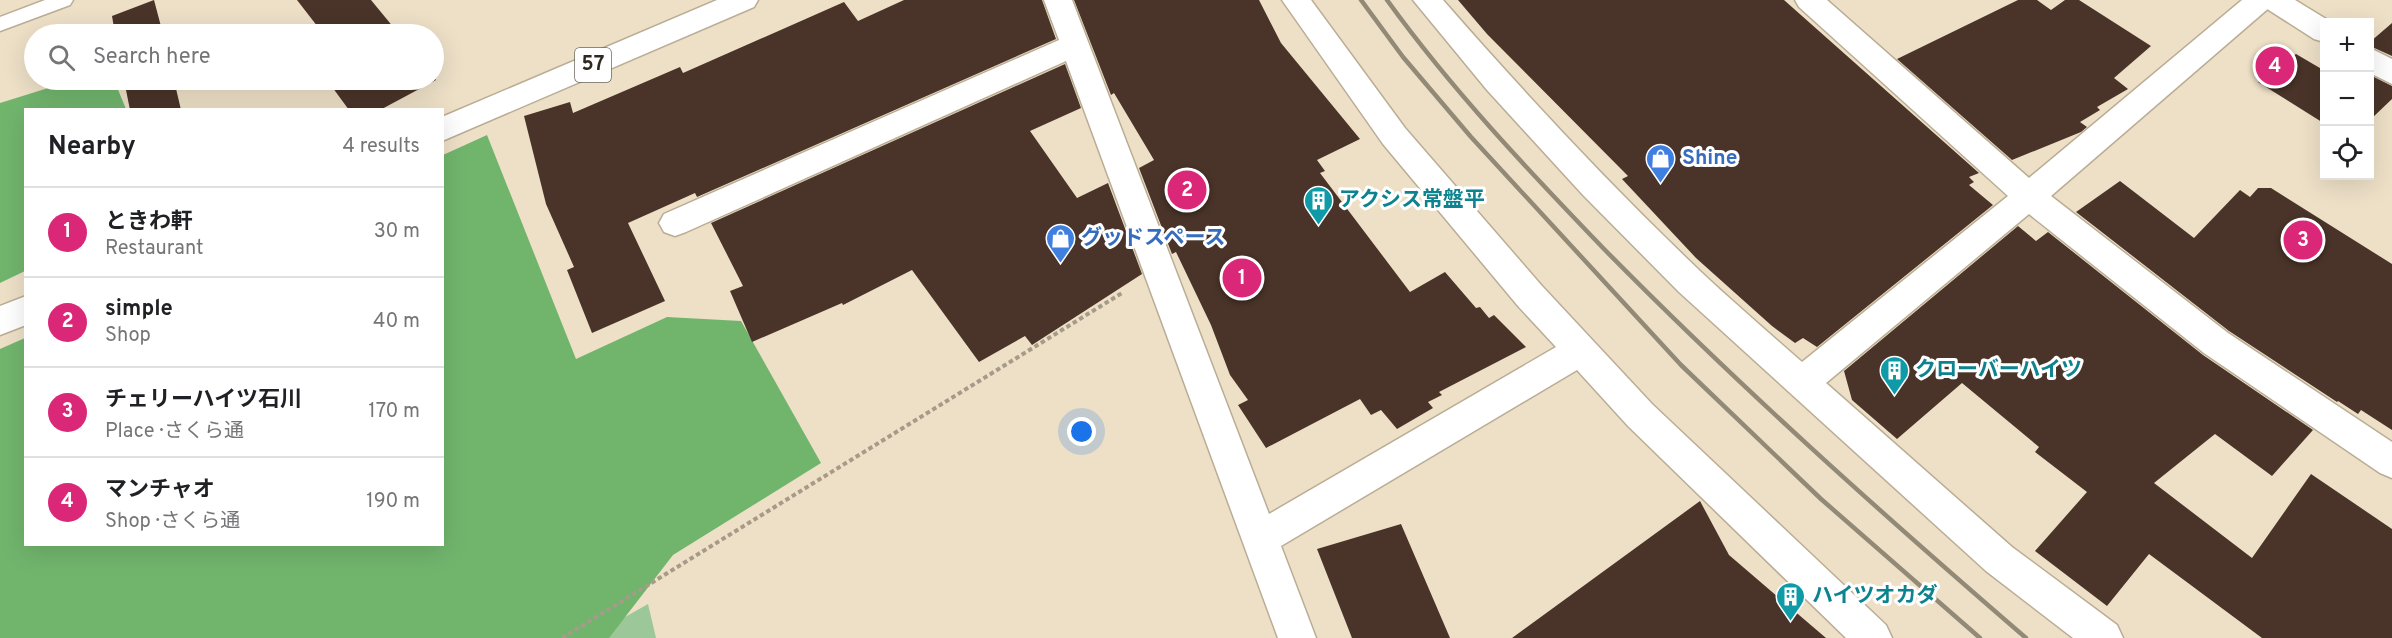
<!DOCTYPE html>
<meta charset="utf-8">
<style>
:root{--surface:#fff;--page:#f2f2f2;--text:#202124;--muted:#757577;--line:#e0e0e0;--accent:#db2777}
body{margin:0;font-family:Overpass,"Noto Sans JP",sans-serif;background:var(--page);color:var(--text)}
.controls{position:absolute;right:18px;top:18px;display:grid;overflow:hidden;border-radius:0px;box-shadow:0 6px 24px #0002}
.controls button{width:54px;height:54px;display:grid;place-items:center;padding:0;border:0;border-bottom:2px solid var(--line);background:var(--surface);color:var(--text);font:30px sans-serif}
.you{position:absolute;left:1082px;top:432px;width:21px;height:21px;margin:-15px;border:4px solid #fff;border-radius:50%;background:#1a73e8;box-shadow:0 0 0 9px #1a73e833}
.badge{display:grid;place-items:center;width:39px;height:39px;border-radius:50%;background:var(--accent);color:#fff;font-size:20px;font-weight:700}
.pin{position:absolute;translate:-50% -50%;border:3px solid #fff;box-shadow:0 2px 6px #0006}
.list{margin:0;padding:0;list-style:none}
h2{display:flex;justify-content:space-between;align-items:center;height:78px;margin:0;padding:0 24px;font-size:26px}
h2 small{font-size:20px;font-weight:400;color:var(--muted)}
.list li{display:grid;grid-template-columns:39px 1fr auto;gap:18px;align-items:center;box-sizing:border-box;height:90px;padding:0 24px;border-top:2px solid var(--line)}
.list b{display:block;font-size:22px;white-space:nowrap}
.list p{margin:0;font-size:20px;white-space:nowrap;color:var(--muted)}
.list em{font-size:20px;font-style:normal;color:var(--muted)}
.icon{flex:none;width:33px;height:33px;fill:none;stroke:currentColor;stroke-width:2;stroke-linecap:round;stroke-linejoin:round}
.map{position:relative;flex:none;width:2392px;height:638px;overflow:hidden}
.search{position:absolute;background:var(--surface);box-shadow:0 6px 24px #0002;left:24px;top:24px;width:420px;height:66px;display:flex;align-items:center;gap:15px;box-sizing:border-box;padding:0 21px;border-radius:33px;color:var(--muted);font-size:22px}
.panel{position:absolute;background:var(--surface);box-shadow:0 6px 24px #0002;left:24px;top:108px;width:420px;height:438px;border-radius:0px}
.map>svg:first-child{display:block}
.green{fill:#9cc798}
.forest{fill:#71b56d}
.building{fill:#4a3429}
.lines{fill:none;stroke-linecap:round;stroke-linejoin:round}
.lane-casing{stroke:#baad95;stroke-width:3}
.street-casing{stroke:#baad95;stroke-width:3}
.secondary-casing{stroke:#baad95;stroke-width:3}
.primary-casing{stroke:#baad95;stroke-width:3}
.path{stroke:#a59b88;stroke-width:4;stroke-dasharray:4.5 3;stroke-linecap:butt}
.lane{fill:#fff;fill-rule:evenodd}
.street{fill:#fff;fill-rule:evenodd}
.secondary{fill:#fff;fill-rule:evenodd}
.primary{fill:#fff;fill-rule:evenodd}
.rail{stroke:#938977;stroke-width:4.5}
.labels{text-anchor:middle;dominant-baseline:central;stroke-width:6;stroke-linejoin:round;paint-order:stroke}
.shield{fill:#fff;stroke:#6d6962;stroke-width:1.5}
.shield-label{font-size:20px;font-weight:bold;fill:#2e291f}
.shop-label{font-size:21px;font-weight:bold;fill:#366cbe;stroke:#fff;text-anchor:start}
.culture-label{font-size:21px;font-weight:bold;fill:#0d838f;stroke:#fff;text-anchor:start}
</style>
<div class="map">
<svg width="2392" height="638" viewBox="0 0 2392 638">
<rect width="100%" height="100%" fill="#eee0c7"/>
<path class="green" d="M 648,604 L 656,638 L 588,638 Z"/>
<path class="forest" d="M 74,80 L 114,80 L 126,109 L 26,110 L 25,271 L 0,283 L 0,103 Z
M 487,135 L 576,359 L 667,317 L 741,321 L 821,463 L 673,555 L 609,638 L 0,638 L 0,349 L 25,338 L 26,544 L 442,544 L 443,155 Z"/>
<path class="building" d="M 154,0 L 163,34 L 115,34 L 112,16 Z
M 297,0 L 371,0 L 399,34 L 313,34 L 321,31 Z
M 904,0 L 1042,0 L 1056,39 L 697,197 L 695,193 L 628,223 L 665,301 L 592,333 L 567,270 L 574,267 L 546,204 L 524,116 L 570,102 L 573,113 L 680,67 L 683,73 L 844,2 L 858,21 Z
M 1074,0 L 1259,0 L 1281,43 L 1360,139 L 1317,160 L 1325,171 L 1320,173 L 1410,292 L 1445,272 L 1476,308 L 1480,307 L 1489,318 L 1494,315 L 1526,347 L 1439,392 L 1442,395 L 1428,402 L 1433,408 L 1397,429 L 1381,410 L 1371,415 L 1360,399 L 1266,448 L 1238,405 L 1248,400 L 1230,375 L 1211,325 L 1176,252 L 1172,254 L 1139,168 L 1154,160 L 1114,93 L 1111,95 Z
M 1458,0 L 1784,0 L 1979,173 L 1969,177 L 1974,182 L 1969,185 L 1993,205 L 1817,347 L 1803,338 L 1795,343 L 1772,326 L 1696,258 L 1622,179 L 1628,176 L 1487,34 Z
M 2018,0 L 2037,0 L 2051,10 L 2065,0 L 2079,0 L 2151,46 L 2114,78 L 2128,89 L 2097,107 L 2100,110 L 2080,122 L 2087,127 L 2081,132 L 2012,160 L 1897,59 Z
M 2392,23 L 2392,56 L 2370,46 L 2370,42 Z
M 2296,54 L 2325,71 L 2325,124 L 2258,82 Z
M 1065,64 L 1081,108 L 1030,131 L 1077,198 L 1108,183 L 1142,274 L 1032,345 L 1025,336 L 979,362 L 912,270 L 843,305 L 842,303 L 752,342 L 730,291 L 743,286 L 711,223 Z
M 2370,75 L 2392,86 L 2392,99 L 2370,120 Z
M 434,77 L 436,80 L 380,110 L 349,110 L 327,80 L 434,80 Z
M 124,80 L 174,80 L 181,110 L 130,110 Z
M 2120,181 L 2194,238 L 2240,190 L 2250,197 L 2258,188 L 2271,188 L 2392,264 L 2392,430 L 2361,410 L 2358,414 L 2338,401 L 2337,402 L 2229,331 L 2076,212 Z
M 2018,226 L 2036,241 L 2048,232 L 2203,355 L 2313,430 L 2272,476 L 2215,434 L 2154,483 L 2252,558 L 2311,474 L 2392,529 L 2392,638 L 2262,638 L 2149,554 L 2107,606 L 2035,551 L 2087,492 L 2035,452 L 2039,447 L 1962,383 L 1897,439 L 1852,400 L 1844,371 Z
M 1700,501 L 1729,555 L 1826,638 L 1512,638 Z
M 1401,524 L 1450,638 L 1352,638 L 1317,549 Z"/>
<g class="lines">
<defs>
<path id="lane" d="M 45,0 L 73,0 L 70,5 L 0,31 L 0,17 Z"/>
<path id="street" d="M 1044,0 L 1072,0 L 1269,514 L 1556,347 L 1518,306 L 1383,144 L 1282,0 L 1311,0 L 1405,128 L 1542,286 L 1652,404 L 1886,625 L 1892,638 L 1846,638 L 1628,426 L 1577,370 L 1281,546 L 1316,638 L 1278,638 L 1066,61 L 686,232 L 675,236 L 664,232 L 659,223 L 664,214 L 1059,40 Z
M 1413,0 L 1443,0 C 1525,94 1610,185 1700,271 C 1733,302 1768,332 1802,362 L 2008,196 L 1799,7 L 1795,0 L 1827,0 L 2029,178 L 2242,0 L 2274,0 L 2270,7 L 2051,196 L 2228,333 L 2392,442 L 2392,478 L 2380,473 L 2204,353 L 2029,214 L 1826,383 L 2012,547 L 2117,625 L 2123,638 L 2073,638 L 1986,571 L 1679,292 L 1583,195 L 1487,90 Z"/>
<path id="secondary" d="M 2260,0 L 2295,0 L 2331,22 L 2324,22 L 2324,42 L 2314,39 L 2264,7 Z
M 2370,48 L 2392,59 L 2392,84 L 2370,73 Z"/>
<path id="primary" d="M 717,0 L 758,0 L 754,7 L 442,141 L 442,117 Z
M 26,296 L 26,325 L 0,335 L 0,306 Z"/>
</defs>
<use href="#lane" class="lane-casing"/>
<use href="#street" class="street-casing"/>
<use href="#secondary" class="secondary-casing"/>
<use href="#primary" class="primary-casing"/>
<path class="path" d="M 562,638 L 1122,293"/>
<use href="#lane" class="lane"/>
<use href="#street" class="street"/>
<use href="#secondary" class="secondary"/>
<use href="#primary" class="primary"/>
<path class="rail" d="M 1361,0 L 1403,57 L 1471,137 L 1681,365 L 1821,499 L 1980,638
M 1387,0 C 1452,90 1528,170 1605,250 C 1739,386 1881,513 2026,638"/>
</g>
<defs>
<symbol id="shop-pin" viewBox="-11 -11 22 30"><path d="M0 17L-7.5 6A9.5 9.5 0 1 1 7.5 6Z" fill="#3f7fe0" stroke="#fff"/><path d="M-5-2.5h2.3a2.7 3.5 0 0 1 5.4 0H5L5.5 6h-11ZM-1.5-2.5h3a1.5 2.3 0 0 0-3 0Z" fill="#fff"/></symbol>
<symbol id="building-pin" viewBox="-11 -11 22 30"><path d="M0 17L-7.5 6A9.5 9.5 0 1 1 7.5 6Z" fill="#0f9aa8" stroke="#fff"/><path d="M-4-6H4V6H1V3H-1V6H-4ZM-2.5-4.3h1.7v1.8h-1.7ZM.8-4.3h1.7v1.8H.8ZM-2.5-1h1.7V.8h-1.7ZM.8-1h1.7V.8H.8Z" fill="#fff"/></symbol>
</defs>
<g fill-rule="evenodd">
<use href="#shop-pin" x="1644" y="142" width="33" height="45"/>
<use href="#building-pin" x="1302" y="184" width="33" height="45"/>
<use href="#shop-pin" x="1044" y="222" width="33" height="45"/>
<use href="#building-pin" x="1878" y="354" width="33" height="45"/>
<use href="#building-pin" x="1774" y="580" width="33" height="45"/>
</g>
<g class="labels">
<rect class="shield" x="575" y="48" width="36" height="34" rx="4.5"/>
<g class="shield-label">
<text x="593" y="65">57</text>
</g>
<g class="shop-label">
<text x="1682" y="158">Shine</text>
<text x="1081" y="238">グッドスペース</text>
</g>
<g class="culture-label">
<text x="1339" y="200">アクシス常盤平</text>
<text x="1915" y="370">クローバーハイツ</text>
<text x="1812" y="596">ハイツオカダ</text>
</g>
</g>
</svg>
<div class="controls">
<button>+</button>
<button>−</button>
<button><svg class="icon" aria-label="locate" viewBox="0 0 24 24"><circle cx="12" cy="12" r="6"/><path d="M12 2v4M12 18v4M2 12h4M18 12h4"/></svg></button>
</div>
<div class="you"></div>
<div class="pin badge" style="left:1242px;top:278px">1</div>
<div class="pin badge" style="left:1187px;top:190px">2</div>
<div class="pin badge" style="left:2303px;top:240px">3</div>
<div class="pin badge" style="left:2275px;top:66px">4</div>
<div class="search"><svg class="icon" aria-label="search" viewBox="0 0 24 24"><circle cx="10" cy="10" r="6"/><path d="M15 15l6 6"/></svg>Search here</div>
<section class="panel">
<h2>Nearby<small>4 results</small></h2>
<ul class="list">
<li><span class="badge">1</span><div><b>ときわ軒</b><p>Restaurant</p></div><em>30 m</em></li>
<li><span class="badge">2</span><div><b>simple</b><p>Shop</p></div><em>40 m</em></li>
<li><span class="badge">3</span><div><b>チェリーハイツ石川</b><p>Place · さくら通</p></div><em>170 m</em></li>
<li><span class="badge">4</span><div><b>マンチャオ</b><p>Shop · さくら通</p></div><em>190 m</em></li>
</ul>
</section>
</div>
